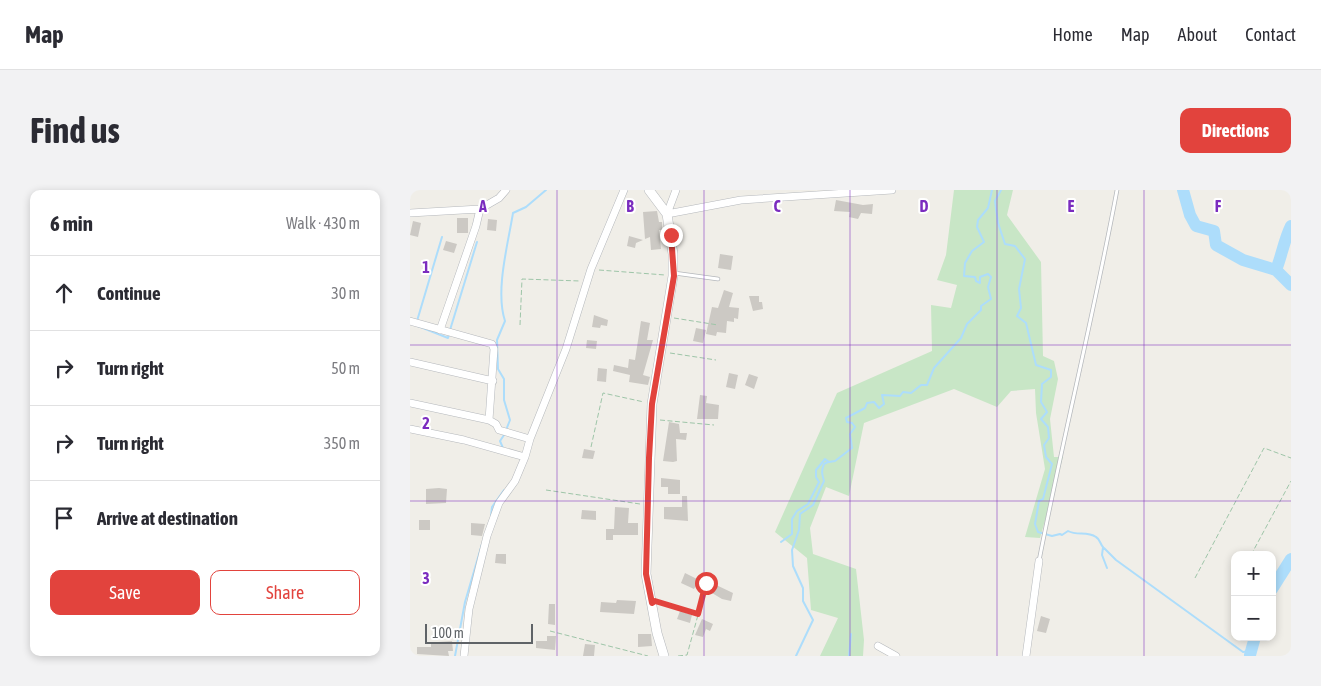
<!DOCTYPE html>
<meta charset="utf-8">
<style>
:root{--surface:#fff;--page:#f2f2f3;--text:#2b2b33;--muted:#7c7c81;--line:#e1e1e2;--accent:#e2433d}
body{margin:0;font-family:"Asap Condensed",sans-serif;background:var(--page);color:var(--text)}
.controls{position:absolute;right:15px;bottom:15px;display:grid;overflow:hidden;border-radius:10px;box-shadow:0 2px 8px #0003}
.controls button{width:45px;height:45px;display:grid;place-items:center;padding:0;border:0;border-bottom:1px solid var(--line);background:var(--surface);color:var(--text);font:25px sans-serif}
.scale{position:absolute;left:15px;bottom:12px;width:108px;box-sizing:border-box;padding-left:5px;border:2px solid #5f6367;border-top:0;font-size:14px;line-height:18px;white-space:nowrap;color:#5f6367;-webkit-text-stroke:4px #fff;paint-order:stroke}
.stop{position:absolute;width:15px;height:15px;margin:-11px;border:4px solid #e2433d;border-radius:50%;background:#fff}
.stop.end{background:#e2433d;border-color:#fff;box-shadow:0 1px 5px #0008}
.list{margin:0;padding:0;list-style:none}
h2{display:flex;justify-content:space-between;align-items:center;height:65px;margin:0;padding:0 20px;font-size:21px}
h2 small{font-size:16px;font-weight:400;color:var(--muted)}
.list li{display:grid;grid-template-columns:32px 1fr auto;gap:15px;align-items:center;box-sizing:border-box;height:75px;padding:0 20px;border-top:1px solid var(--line)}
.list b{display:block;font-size:19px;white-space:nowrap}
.list em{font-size:16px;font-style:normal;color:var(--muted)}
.actions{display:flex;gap:10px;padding:15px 20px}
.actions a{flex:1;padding:11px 0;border:1px solid var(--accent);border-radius:10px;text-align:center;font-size:18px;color:var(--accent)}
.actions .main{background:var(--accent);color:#fff}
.icon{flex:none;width:28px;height:28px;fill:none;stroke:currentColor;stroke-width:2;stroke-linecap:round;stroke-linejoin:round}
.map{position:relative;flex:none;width:881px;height:466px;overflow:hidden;border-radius:10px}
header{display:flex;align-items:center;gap:30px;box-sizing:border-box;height:70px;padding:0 25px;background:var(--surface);border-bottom:1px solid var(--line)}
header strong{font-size:24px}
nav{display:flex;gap:28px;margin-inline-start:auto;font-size:18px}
.intro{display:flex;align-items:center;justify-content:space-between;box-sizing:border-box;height:120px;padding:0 30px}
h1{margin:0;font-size:35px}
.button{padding:12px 22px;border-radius:10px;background:var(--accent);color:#fff;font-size:18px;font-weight:700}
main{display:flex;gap:30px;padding:0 30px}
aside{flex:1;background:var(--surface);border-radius:10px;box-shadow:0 2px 8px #0003}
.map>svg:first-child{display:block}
.green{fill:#c8e6c6}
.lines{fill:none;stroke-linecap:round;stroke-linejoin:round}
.stream{stroke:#adddfb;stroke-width:2}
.river{stroke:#adddfb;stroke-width:12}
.building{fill:#ccc9c4}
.service-casing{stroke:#b5b8bc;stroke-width:4.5}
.minor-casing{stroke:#b5b8bc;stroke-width:8}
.tertiary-casing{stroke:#b5b8bc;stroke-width:10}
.path{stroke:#9ec5a8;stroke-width:1;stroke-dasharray:5 2.5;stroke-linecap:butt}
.service{stroke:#fff;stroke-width:3}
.minor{stroke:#fff;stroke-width:7}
.tertiary{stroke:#fff;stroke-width:9}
.route{stroke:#e2433d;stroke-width:6}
.grid{fill:none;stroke:#7b2cbf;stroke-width:1;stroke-opacity:0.55}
.grid-label{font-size:16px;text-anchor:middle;font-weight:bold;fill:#7b2cbf;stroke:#fff;stroke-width:4;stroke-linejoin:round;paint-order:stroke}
</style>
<header>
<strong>Map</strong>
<nav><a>Home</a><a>Map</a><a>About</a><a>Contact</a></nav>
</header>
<div class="intro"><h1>Find us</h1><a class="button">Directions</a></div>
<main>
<aside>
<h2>6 min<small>Walk · 430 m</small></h2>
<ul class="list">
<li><svg class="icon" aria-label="ahead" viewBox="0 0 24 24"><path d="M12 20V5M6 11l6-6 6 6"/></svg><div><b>Continue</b></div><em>30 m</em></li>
<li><svg class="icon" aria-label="right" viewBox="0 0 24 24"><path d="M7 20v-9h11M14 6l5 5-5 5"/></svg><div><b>Turn right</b></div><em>50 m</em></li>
<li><svg class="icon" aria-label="right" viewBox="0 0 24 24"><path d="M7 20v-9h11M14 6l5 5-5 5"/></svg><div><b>Turn right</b></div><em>350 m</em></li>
<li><svg class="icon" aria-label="arrive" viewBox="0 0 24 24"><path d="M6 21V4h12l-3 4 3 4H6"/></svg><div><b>Arrive at destination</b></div></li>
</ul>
<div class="actions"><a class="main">Save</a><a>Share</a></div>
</aside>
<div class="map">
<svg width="881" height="466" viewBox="0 0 881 466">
<rect width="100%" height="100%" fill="#f0eee8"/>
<path class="green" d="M 544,0 L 603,0 L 597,25 L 631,72 L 633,166 L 644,171 L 648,189 L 640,229 L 644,267 L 653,267 L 630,348 L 615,347 L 635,279 L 626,223 L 625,199 L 601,201 L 587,217 L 544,199 L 454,233 L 439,306 L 416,297 L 400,338 L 403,364 L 446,379 L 454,450 L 453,466 L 410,466 L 428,428 L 401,420 L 397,368 L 365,342 L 427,203 L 522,161 L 521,115 L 541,118 L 547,95 L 527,90 L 536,65 Z"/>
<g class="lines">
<path class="stream" d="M 591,0 L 585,11 L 588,33 L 595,54 L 605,56 L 615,69 L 609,99 L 611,118 L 607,126 L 616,133 L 626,175 L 641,180 L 641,187 L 632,194 L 631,212 L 637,222 L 631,229 L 638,237 L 639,248 L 634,255 L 636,267 L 642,274 L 633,309 L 629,311 L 625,334 L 628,342 L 642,346 L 650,344 L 652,345 L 658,341 C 667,346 677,341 686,347 C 690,349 690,354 693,357 L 692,365 L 697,378
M 7,131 L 32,47
M 8,136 L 38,148 L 39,145
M 40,140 L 67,52
M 96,240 L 100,230 L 94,210 L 94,189 L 88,179 L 87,150 L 95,131 C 85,101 98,54 103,23 L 116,17 L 136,0
M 93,258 L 90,251 L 94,245
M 81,326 L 82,317 L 94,300
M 371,352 L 382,344 L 382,329 L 387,321 L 398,314 L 409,292 L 406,287 L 406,280 L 415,269 L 419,272 L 425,271 L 442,258 L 440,244 L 445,237 L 442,233 L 437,232 L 436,228 L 455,218 L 457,213 L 464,212 L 469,218 L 474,214 L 472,205 L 490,206 L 493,202 L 501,203 L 511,195 L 517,195 L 524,178 L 551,148 L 557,134 L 571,120 L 571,116 L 581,109 L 578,97 L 581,87 L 578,84 L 570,87 L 570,93 L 566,91 L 565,87 L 554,86 L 555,73 L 562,61 L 574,52 L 567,37 L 568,30 L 578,18 L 582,0
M 694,358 L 706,370 L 833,462 L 839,461 L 840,466
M 45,466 L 55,412 L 72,354
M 386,466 L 403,430 L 393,411 L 393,398 L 383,376 L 382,360 L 389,340 L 390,324 L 403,315 L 414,291 C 412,284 411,281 414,274 L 418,272
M 439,466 L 441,444"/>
<path class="river" d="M 773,0 L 780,25 L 786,36 L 804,41 L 806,55 L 833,70 L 866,80 L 881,95
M 866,80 C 872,65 874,50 881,36
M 862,399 L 881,369
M 840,465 L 845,447"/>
</g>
<path class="building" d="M 426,10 L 453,15 L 463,14 L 462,24 L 451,23 L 448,29 L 439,27 L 440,22 L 424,21 Z
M 247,21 L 249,32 L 252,32 L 252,40 L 249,40 L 251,59 L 241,60 L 240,47 L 235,49 L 233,22 Z
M 47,28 L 58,28 L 58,43 L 47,43 Z
M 78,29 L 87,30 L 86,41 L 77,40 Z
M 3,31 L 11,33 L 8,47 L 0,45 Z
M 219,46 L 233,50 L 226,53 L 225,58 L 217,56 Z
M 36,51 L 47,54 L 44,63 L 33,60 Z
M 310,64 L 323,66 L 321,80 L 308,78 Z
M 314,100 L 323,103 L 319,117 L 329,118 L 328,129 L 324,128 L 324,132 L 317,131 L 316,143 L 307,142 L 306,146 L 296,144 L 302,117 L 308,118 Z
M 339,106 L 349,106 L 349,112 L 352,112 L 353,119 L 343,121 Z
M 184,125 L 198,130 L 197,136 L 191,135 L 190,138 L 182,137 Z
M 231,131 L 240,133 L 237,150 L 243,150 L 233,185 L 240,187 L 238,195 L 219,192 L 220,185 L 203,181 L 204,175 L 218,178 L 219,169 L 225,170 Z
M 286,138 L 296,140 L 293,153 L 283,151 Z
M 177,150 L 187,151 L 186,159 L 176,158 Z
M 188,178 L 197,179 L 196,192 L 187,191 Z
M 319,183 L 328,185 L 325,199 L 316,197 Z
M 339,184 L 348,187 L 344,199 L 335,195 Z
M 290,205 L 297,206 L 296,213 L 309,215 L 308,229 L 287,229 Z
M 259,232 L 269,234 L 270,243 L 277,243 L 276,250 L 266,249 L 267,271 L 263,272 L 253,271 Z
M 174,259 L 185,261 L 183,269 L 172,268 Z
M 251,288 L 270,290 L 270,304 L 258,304 L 258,297 L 251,297 Z
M 29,298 L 37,299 L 36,313 L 16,314 L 16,299 Z
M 272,306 L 277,306 L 278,331 L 254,329 L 254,317 L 272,317 Z
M 205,317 L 219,318 L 218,333 L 228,333 L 228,345 L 203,345 L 203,350 L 196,350 L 196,339 L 204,339 Z
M 172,320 L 186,321 L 186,330 L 171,329 Z
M 9,330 L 20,330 L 20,340 L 9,340 Z
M 61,333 L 75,334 L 72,346 L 61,345 Z
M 86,364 L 96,364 L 96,374 L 85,373 Z
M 275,383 L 289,390 L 284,399 L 271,393 Z
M 302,393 L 323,403 L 321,411 L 312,409 L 297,400 Z
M 207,410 L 226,411 L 224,424 L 190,422 L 191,412 L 206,413 Z
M 139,414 L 145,414 L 145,435 L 138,434 Z
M 270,421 L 282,425 L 280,433 L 267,429 Z
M 631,426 L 640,429 L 636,443 L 627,441 Z
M 292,429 L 303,434 L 300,441 L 296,439 L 293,447 L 285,445 Z
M 228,444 L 241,444 L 242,456 L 228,457 Z
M 137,446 L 146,446 L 145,460 L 126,458 L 126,451 L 137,451 Z
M 42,451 L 43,461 L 38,461 L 39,466 L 7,464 L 7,457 L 21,457 L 21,454 L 28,454 L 28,452 Z
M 175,454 L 185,455 L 184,466 L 173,466 Z"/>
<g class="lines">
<defs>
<path id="service" d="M 264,83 L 308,89
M 629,371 C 653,247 684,124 707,0"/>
<path id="minor" d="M 0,23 L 70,19 L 89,8 L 96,0
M 257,24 L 331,10 L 482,0
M 257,24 L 266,0
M 0,131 L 82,154 L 84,159 L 79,230
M 30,140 L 66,36 L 70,19
M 0,172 L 83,191
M 0,213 L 79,230 L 86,234 L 89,240 L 120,249
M 0,239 L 54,250 L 115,267
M 468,456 L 486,466
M 54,466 L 59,419 L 77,346 L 89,313 L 105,291 L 115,267 L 120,249 L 156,159 L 181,79 L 214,0
M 616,466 L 629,371"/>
<path id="tertiary" d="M 239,0 L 257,24 L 263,64 L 263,86 L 242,214 L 236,384 L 247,443 L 254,466"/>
</defs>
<use href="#service" class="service-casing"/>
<use href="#minor" class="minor-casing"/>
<use href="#tertiary" class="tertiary-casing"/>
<path class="path" d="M 189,80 L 255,85
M 264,128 L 308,135
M 110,135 L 112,89 L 170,91
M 260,163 L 306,170
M 250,230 L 304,235
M 181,257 L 193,203 L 234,212
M 136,300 L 230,314
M 841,365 L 881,291
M 785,388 L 854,258 L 881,268
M 249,412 L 288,424 L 296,393
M 140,441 L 238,466
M 268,466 L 277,465 L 288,425"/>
<use href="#service" class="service"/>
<use href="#minor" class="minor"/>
<use href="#tertiary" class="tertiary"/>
</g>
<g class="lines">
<path class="route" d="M 261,45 L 264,86 L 242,214 L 239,268 L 236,384 L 242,413 L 245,411 L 288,424 L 296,393"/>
</g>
<path class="grid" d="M 147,0 L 147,466M 294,0 L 294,466M 440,0 L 440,466M 587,0 L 587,466M 734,0 L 734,466M 0,155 L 881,155M 0,311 L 881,311"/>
<g class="grid-label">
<text x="73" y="22">A</text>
<text x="220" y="22">B</text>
<text x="367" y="22">C</text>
<text x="514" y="22">D</text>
<text x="661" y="22">E</text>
<text x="808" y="22">F</text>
<text x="16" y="83">1</text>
<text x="16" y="239">2</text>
<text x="16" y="394">3</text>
</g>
</svg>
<div class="controls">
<button>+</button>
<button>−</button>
</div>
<div class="scale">100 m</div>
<div class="stop" style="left:296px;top:393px"></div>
<div class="stop end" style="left:261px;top:45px"></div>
</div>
</main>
